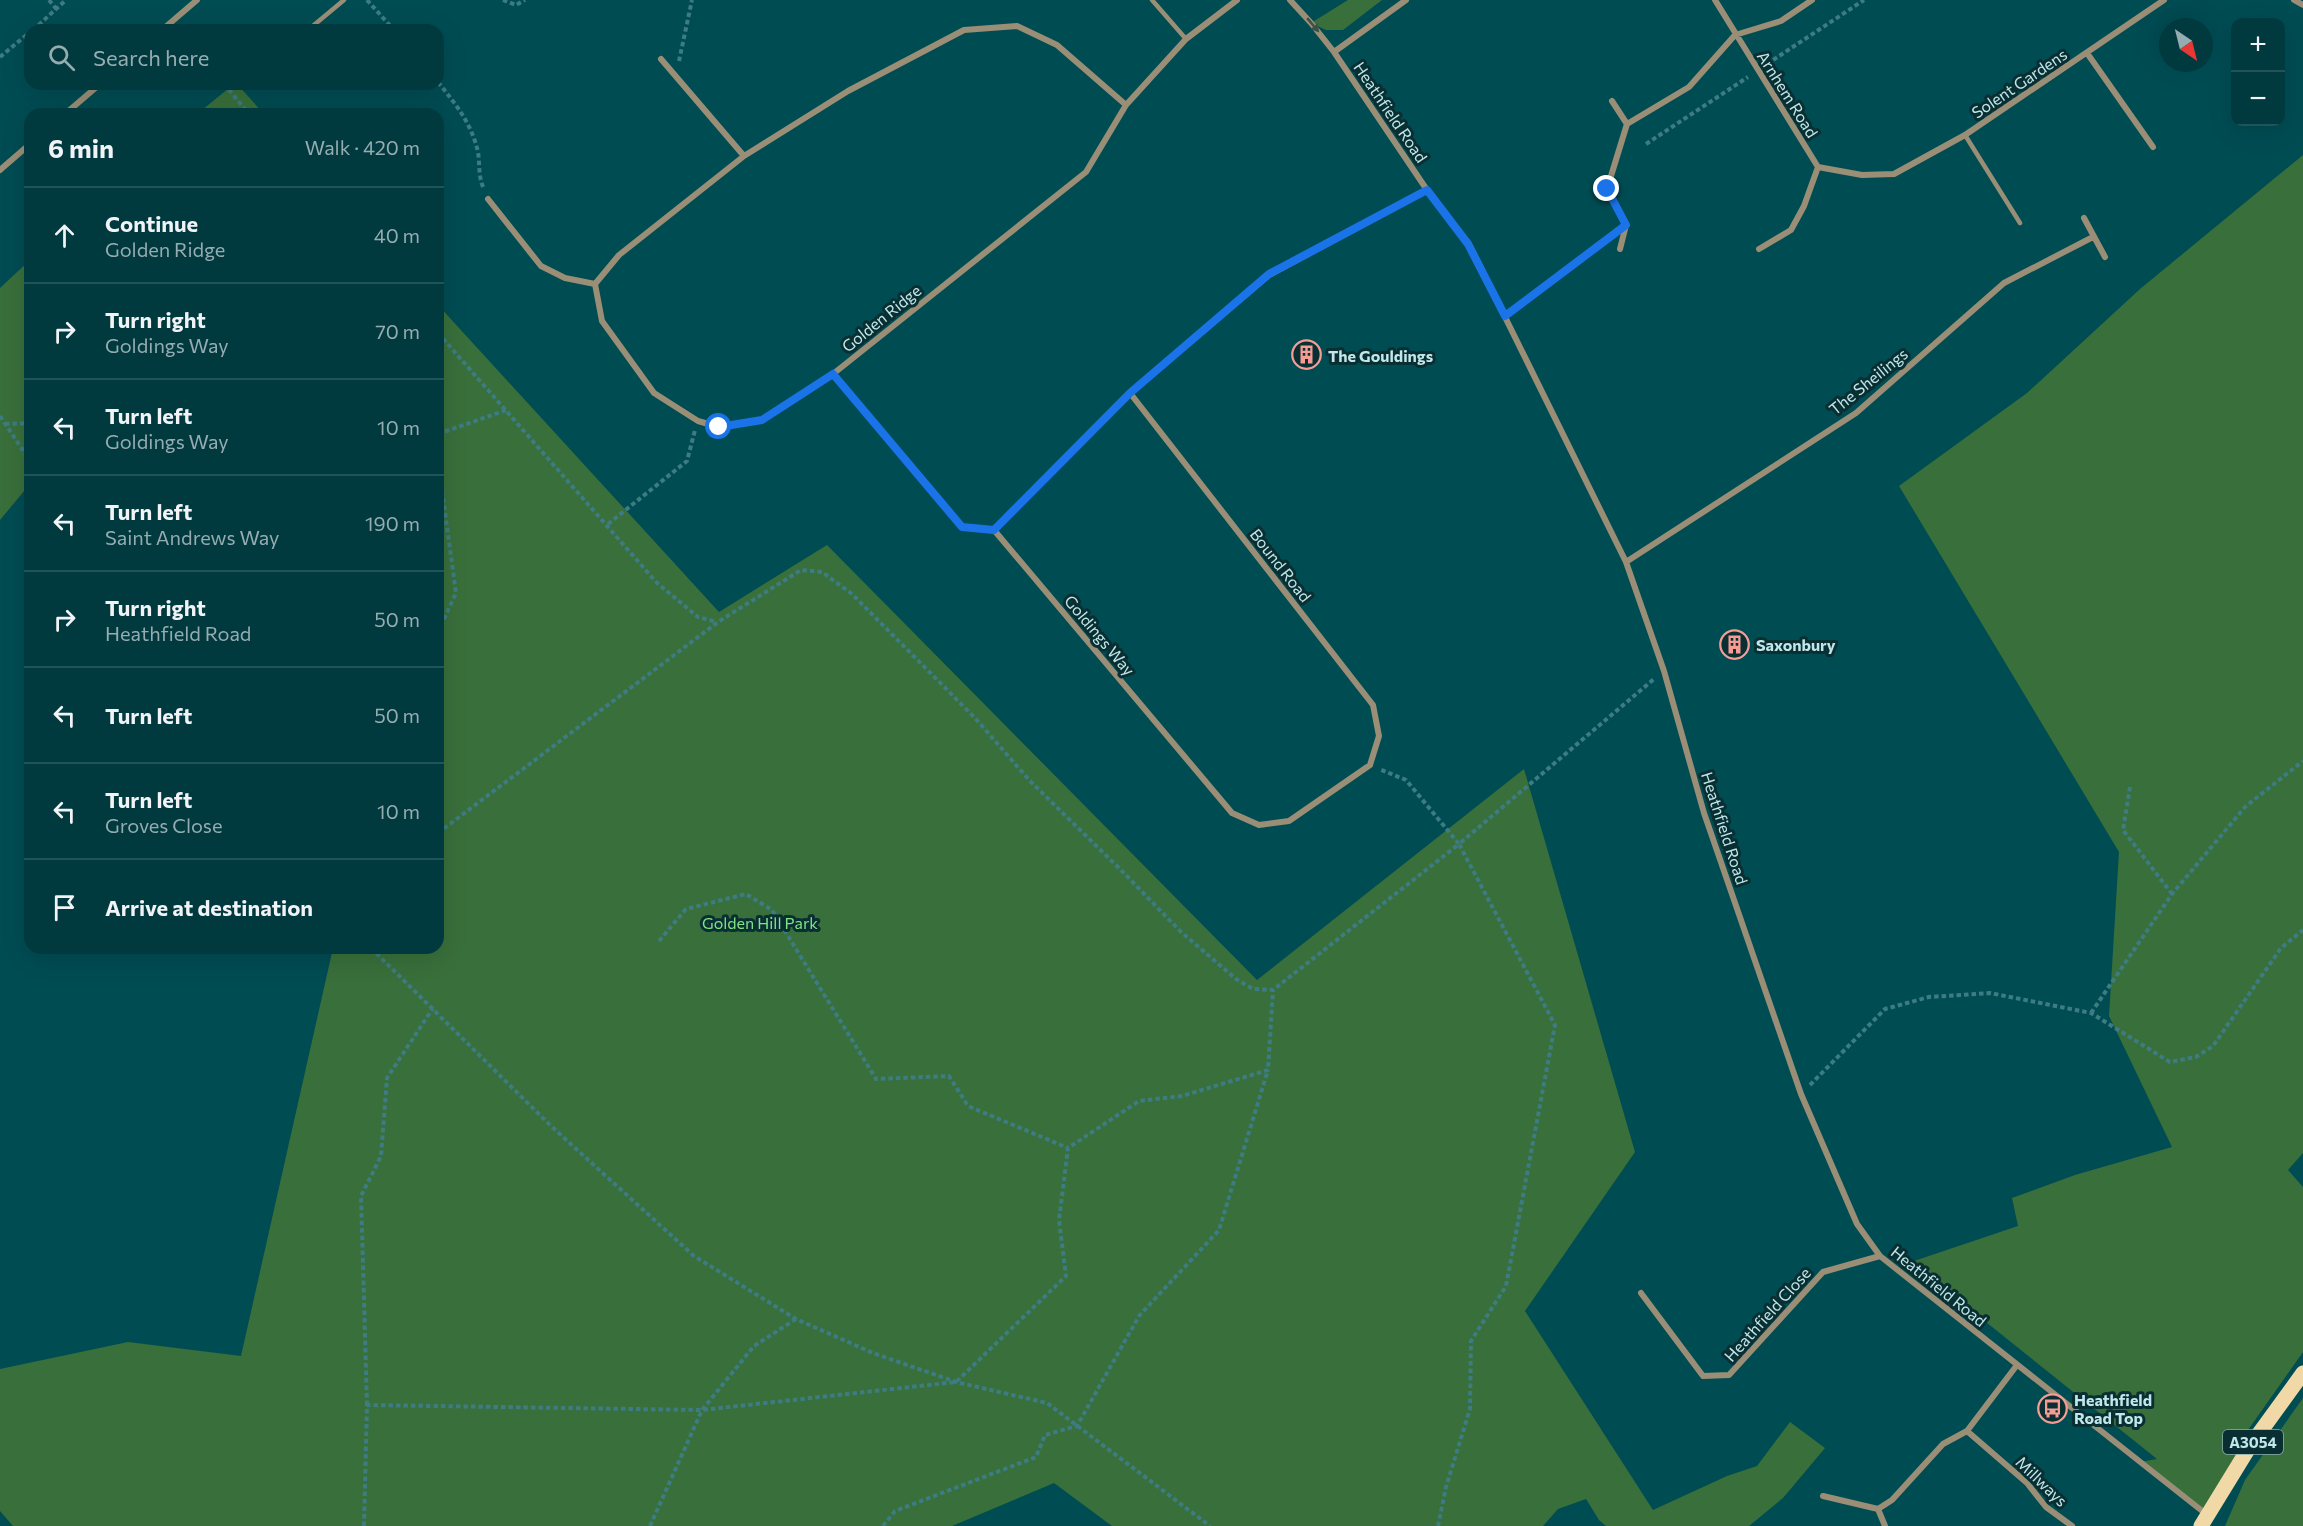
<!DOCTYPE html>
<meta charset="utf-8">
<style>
:root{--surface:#00393e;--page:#0a4045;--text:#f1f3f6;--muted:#95acb0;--line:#225358}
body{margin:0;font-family:Commissioner,sans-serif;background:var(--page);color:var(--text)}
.controls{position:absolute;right:18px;top:18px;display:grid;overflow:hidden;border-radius:12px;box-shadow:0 6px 24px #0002}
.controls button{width:54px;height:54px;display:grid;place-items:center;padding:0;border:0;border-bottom:2px solid var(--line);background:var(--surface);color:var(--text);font:30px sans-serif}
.compass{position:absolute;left:2159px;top:18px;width:54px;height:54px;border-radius:50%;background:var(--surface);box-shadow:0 6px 24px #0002;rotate:145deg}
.stop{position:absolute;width:18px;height:18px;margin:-14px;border:4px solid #1a73e8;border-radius:50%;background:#fff}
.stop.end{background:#1a73e8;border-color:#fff;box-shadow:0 2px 6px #0008}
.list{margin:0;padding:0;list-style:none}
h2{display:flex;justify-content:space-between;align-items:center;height:78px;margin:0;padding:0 24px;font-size:26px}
h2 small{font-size:20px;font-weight:400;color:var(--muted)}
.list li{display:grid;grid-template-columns:39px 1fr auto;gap:18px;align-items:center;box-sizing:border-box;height:96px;padding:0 24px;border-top:2px solid var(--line)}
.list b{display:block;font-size:22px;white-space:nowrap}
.list p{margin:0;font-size:20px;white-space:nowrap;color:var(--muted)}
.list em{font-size:20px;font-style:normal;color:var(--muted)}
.icon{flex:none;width:33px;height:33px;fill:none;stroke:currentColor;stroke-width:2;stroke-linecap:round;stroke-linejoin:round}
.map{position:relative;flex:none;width:2303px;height:1526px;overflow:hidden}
.search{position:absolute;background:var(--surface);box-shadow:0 6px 24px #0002;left:24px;top:24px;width:420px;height:66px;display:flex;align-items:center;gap:15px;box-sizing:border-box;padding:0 21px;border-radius:18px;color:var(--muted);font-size:22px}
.panel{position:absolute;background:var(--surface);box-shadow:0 6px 24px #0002;left:24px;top:108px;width:420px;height:846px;border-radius:18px}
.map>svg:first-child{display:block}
.green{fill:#396f3b}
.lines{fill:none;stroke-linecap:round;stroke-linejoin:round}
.path{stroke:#3c7c82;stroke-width:4;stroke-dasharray:4.5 3;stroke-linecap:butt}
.service{stroke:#9a8e76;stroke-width:4.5}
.minor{stroke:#9a8e76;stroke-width:6}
.primary{stroke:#f1d9a7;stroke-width:15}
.oneway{fill:#3c504a}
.route{stroke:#1a73e8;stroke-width:8}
.labels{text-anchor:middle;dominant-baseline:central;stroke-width:6;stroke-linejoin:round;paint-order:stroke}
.shield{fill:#0a2f32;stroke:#89b0b4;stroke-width:1.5}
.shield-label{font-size:15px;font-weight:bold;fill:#c0e7eb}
.street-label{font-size:16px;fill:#c0e7eb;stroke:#0a2f32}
.poi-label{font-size:16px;font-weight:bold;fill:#c0e7eb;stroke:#0a2f32;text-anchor:start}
.park-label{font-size:16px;fill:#81e483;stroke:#0a2f32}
</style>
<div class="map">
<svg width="2303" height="1526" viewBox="0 0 2303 1526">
<rect width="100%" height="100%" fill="#004c53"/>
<path class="green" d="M 1348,0 L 1382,0 L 1343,30 L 1326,30 L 1311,23 Z
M 234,84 L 237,84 L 264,114 L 197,114 Z
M 2303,155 L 2303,1153 L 2288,1170 L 2303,1187 L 2303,1352 L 2236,1447 L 2250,1446 L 2206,1514 L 2140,1462 L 2157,1459 L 1911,1262 L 2018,1226 L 2012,1198 L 2075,1175 L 2172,1147 L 2109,1016 L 2119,852 L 1899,486 L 2027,393 L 2140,289 Z
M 30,260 L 30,484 L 0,520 L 0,288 Z
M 438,305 L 719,612 L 827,545 L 1257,980 L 1524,769 L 1635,1152 L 1525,1311 L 1653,1510 L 1727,1476 L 1757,1466 L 1790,1422 L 1825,1448 L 1783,1498 L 1749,1526 L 1606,1526 L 1599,1520 L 1586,1499 L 1558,1509 L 1543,1526 L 1112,1526 L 1054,1483 L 952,1526 L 13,1526 L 0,1511 L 0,1369 L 128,1342 L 241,1356 L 333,948 L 438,948 Z
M 2303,1398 L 2303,1526 L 2225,1526 L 2245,1480 Z"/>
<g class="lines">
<path class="path" d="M 49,0 L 57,10
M 367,0 L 394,30
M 503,0 L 516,5 L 525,0
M 33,30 L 66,0
M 0,57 L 30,32
M 679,61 L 692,0
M 1767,64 L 1864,0
M 438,82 C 456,105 471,122 478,152 C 480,165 478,177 484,189
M 224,84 L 249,114
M 1646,144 L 1748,77
M 1514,309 L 1609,238
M 438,333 L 657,583 L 698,617 L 717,622
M 0,416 L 30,461
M 5,424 L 30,423
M 438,434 L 506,410
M 438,461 L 456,593 L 438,632
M 608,524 L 687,461 L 695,430
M 2130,787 L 2123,830 L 2172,894
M 438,833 L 718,622 L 801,570 L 822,572 L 852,594 L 975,718 L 1030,781 L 1120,869 L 1180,931 L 1236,979 L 1253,989 L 1273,990 L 1459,844 L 1406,780 L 1379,769
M 659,941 L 686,909 L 746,894 L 772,910 L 876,1079 L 949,1076 L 968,1106 L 1068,1148
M 371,948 L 552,1127 L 694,1256 L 796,1319 L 873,1353 L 956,1382 L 1047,1403 L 1210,1526
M 2091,1013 L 2172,894 L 2245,807 L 2303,761
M 1810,1085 L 1885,1009 L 1929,997 L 1990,993 L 2091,1013 L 2170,1062 L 2196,1057 L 2213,1046 L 2281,948 L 2303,930
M 367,1405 L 361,1196 L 381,1156 L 387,1078 L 433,1008
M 364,1526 L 367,1405 L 702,1410 L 956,1382 L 1066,1276 L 1059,1220 L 1068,1148 L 1139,1101 L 1182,1096 L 1268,1070 L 1273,990
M 650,1526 L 702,1410 L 754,1346 L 796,1319
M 883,1526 L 895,1511 L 1036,1457 L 1045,1435 L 1077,1426 L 1139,1316 L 1219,1230 L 1268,1070
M 1438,1526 L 1446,1487 L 1470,1409 L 1471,1341 L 1506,1286 L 1555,1025 L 1459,844 L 1654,679"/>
<path class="service" d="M 1152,0 L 1186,39
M 308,30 L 344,0
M 1965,135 L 2020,223"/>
<path class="minor" d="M 1290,0 L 1311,23 L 1334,52 L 1427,190 L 1469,244 L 1626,562 L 1664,671 L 1704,813 L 1801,1094 L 1857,1224 L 1880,1256 L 2206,1514
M 1715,0 L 1818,167
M 2294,0 L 2303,5
M 162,30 L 197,0
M 1334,52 L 1406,0
M 2087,53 L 2153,147
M 661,59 L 744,156 L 848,91 L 964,30 L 1017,26 L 1057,45 L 1126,105
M 1612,101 L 1627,124 L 1607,189 L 1626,225 L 1620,249
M 65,114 L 100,84
M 1627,124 L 1689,87 L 1735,35 L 1781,21 L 1812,0
M 0,170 L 30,144
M 488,199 L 541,266 L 565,278 L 595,284 L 619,255 L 744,156
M 2084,218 L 2105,257
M 1759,249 L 1791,230 L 1804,206 L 1818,167 L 1862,175 L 1894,174 L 1965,135 L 2164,0
M 595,284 L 602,321 L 654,393 L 698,421 L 719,427 L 762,420 L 833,374 L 1086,172 L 1126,105 L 1186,39 L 1237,0
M 833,374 L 962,527 L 994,530 L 1232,813 L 1259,825 L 1289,821 L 1370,765 L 1379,736 L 1373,705 L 1130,393
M 994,530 L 1130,393 L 1269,275 L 1427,190
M 1626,562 L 1856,413 L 2004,283 L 2093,237
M 1641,1293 L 1703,1376 L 1729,1375 L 1823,1272 L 1880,1256
M 1967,1431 L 2027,1483 L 2046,1507 L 2072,1526
M 1823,1496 L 1878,1509 L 1892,1500 L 1943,1444 L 1967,1431 L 2017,1365
M 1878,1509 L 1885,1526"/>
<path class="primary" d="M 2201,1526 L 2250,1446 L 2303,1373"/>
</g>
<defs><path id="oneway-solid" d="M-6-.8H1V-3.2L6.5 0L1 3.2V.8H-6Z" transform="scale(1.5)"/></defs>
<use class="oneway" href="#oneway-solid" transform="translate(1313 25) rotate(50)"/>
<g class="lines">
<path class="route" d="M 719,427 L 762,420 L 833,374 L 962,527 L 994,530 L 1130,393 L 1269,274 L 1427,190 L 1468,244 L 1505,316 L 1626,225 L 1607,189"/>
</g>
<defs>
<symbol id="building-ring" viewBox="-11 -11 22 22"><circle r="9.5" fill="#0a2f32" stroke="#f59c95" stroke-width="1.5"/><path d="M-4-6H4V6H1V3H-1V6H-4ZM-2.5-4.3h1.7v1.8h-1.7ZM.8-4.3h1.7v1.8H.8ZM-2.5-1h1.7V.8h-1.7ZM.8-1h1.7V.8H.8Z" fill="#f59c95"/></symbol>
<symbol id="bus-ring" viewBox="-11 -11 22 22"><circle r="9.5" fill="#0a2f32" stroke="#f59c95" stroke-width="1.5"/><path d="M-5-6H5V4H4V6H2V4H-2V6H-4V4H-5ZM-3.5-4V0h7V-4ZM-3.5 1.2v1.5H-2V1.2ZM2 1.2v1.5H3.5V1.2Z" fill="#f59c95"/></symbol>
</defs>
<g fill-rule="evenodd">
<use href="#building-ring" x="1290" y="338" width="33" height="33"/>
<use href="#building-ring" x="1718" y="628" width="33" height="33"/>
<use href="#bus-ring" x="2036" y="1392" width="33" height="33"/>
</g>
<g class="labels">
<rect class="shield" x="2223" y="1430" width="60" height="24" rx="4.5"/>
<g class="shield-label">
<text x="2253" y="1442">A3054</text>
</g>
<g class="street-label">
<text transform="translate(2019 83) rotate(-34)">Solent Gardens</text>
<text transform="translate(1788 94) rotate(58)">Arnhem Road</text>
<text transform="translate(1391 112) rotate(56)">Heathfield Road</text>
<text transform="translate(881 318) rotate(-39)">Golden Ridge</text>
<text transform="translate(1868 381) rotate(-39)">The Sheilings</text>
<text transform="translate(1281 565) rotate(52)">Bound Road</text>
<text transform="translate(1100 635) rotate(50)">Goldings Way</text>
<text transform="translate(1725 828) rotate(72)">Heathfield Road</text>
<text transform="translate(1939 1286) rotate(39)">Heathfield Road</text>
<text transform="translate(1767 1314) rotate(-48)">Heathfield Close</text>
<text transform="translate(2042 1481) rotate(44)">Millways</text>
</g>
<g class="poi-label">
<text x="1328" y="355">The Gouldings</text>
<text x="1756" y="644">Saxonbury</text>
<text x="2074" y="1399">Heathfield<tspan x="2074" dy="18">Road Top</tspan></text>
</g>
<g class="park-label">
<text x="760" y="922">Golden Hill Park</text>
</g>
</g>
</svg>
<div class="controls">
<button>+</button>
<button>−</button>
</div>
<svg class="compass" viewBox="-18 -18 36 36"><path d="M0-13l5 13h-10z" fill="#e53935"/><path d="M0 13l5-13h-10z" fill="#95acb0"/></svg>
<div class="stop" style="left:719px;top:427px"></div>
<div class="stop end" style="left:1607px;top:189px"></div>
<div class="search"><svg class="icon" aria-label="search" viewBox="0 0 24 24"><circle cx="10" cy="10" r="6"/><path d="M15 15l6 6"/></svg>Search here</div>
<section class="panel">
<h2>6 min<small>Walk · 420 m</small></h2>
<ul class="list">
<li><svg class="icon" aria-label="ahead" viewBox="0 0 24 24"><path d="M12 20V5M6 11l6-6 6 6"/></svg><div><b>Continue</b><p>Golden Ridge</p></div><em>40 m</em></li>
<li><svg class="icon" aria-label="right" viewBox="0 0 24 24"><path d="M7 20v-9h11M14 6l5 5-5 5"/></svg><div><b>Turn right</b><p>Goldings Way</p></div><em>70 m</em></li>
<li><svg class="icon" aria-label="left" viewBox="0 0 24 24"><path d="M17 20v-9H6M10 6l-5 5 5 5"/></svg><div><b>Turn left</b><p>Goldings Way</p></div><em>10 m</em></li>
<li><svg class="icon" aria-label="left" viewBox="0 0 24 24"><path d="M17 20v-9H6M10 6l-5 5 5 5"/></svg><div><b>Turn left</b><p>Saint Andrews Way</p></div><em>190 m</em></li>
<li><svg class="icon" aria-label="right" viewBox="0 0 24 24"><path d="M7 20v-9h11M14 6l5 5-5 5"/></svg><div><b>Turn right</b><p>Heathfield Road</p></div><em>50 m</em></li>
<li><svg class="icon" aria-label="left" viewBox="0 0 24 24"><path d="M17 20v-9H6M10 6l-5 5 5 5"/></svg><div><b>Turn left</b></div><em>50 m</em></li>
<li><svg class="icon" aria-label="left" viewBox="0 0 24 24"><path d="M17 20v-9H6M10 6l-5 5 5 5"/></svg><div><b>Turn left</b><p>Groves Close</p></div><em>10 m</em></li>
<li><svg class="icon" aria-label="arrive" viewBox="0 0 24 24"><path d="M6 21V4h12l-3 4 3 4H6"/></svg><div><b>Arrive at destination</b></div></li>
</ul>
</section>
</div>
